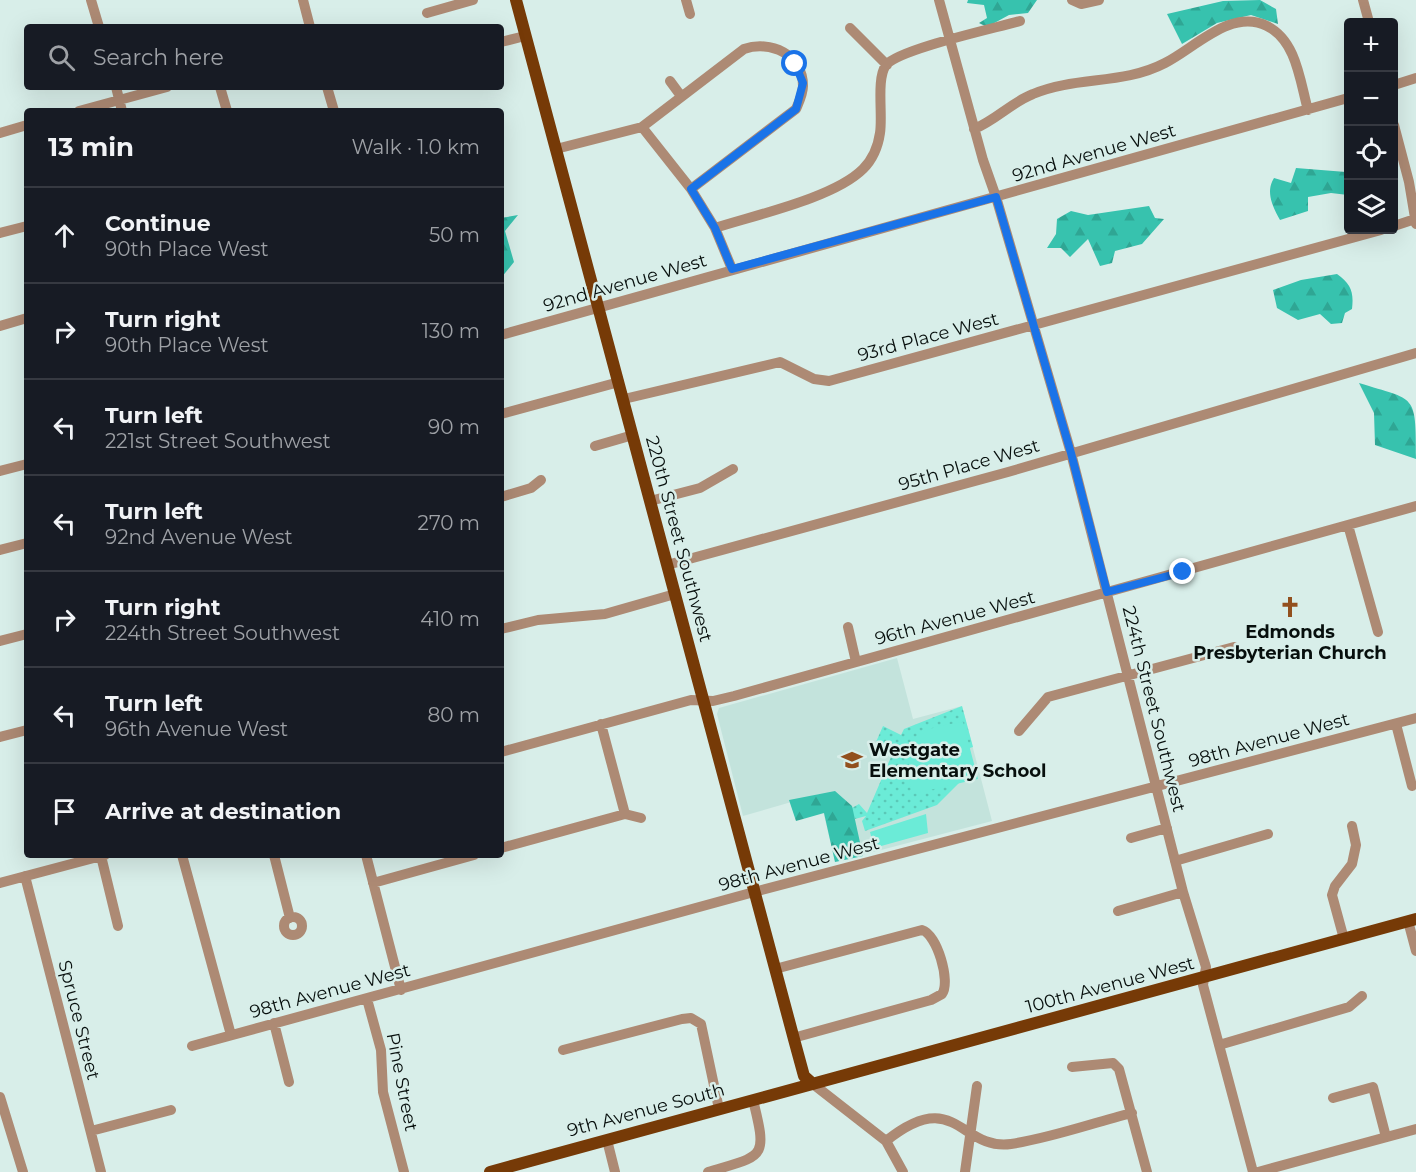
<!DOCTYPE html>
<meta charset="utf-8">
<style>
:root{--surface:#171b24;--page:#242831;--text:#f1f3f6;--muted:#9ea1a6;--line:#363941}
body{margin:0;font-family:Montserrat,sans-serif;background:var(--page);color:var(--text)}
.controls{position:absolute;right:18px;top:18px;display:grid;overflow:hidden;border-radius:6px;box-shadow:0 6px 24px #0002}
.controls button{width:54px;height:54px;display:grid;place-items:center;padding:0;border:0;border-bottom:2px solid var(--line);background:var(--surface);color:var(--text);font:30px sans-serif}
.stop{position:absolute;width:18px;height:18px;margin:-14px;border:4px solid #1a73e8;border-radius:50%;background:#fff}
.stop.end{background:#1a73e8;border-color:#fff;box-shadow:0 2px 6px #0008}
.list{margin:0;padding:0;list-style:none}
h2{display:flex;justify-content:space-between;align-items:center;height:78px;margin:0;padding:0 24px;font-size:26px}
h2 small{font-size:20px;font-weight:400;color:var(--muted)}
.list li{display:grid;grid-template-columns:39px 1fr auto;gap:18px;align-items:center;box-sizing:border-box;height:96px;padding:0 24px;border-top:2px solid var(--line)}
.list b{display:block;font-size:22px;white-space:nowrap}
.list p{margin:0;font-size:20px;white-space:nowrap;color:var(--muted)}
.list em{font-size:20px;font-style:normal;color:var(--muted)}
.icon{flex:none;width:33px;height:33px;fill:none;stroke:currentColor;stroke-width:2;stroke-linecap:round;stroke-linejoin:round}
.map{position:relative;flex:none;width:1416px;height:1172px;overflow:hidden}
.search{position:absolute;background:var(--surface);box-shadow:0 6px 24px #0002;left:24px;top:24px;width:480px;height:66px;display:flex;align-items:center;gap:15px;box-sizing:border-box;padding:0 21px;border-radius:6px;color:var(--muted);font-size:22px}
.panel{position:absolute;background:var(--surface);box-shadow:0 6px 24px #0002;left:24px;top:108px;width:480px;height:750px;border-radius:6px}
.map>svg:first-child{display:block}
.built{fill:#c3e3dc}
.green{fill:url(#green-dots)}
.forest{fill:url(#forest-firs)}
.pitch{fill:#6bebd7}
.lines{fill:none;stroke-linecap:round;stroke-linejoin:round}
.minor{stroke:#ad8a74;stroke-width:10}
.major{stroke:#763a07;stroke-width:12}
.route{stroke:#1a73e8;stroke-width:8}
.labels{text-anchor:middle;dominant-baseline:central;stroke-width:5;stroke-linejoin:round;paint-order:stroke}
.street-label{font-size:18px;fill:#070f0d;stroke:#d8eee9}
.poi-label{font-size:18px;font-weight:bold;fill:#070f0d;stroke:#d8eee9}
</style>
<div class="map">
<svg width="1416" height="1172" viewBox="0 0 1416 1172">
<defs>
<pattern id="green-dots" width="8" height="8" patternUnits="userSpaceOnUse" patternTransform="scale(1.5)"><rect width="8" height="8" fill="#6bebd7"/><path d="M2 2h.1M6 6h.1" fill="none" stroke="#5bc8b7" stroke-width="1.8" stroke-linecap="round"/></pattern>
<pattern id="forest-firs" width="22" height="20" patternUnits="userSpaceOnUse" patternTransform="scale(1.5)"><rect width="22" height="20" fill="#37c2ae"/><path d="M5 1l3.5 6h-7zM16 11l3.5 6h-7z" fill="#2fa694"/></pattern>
</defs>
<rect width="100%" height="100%" fill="#d8eee9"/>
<path class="built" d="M 897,658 L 913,719 L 962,706 L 992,821 L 835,862 L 819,794 L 743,816 L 717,714 L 719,708 Z"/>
<path class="green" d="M 962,706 L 973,747 L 947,755 L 960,782 L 937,805 L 865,831 L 862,821 L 866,816 L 855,819 L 850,809 L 859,804 L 867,813 L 894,750 L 876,742 L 883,726 L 901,735 L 904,729 Z"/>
<path class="forest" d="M 968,0 L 1037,0 L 1028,13 L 1009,15 L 987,27 L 979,23 L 987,18 L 984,5 L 967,3 Z
M 1260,0 L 1276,9 L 1278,24 L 1251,15 L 1217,23 L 1182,44 L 1167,14 L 1223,1 Z
M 1296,168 L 1346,172 L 1348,195 L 1331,193 L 1308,197 L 1308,211 L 1280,220 C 1273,207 1265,192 1274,178 L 1291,183 Z
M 1149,206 L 1155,218 L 1164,219 L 1142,244 L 1115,251 L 1112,263 L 1100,266 L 1088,239 L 1070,257 L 1061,248 L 1047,248 L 1056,234 L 1057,219 L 1071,211 L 1088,215 Z
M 518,215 L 505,231 L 514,262 L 501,278 L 501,218 Z
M 1337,274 C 1351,284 1354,292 1352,309 L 1345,313 L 1342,323 L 1331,324 L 1320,314 L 1298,320 L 1277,308 L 1273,290 L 1301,280 Z
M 1359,383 C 1416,401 1416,392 1416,459 L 1375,445 L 1374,413 Z
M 835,791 L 852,806 L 863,856 L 835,862 L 824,813 L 796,821 L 789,800 Z"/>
<path class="pitch" d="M 963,722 L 978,779 L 912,794 C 907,772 904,745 927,731 C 935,725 953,724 963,722 Z
M 926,814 L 928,833 L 874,848 L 870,832 Z"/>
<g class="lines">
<path class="minor" d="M 91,0 L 99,27
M 303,0 L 310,27
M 686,0 L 690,14
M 939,0 L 983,160 L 996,197 L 1071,453 L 1183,892 L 1206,967 L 1203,985 L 1253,1172
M 1072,0 L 1081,4 L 1099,0
M 1363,0 L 1369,22
M 427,13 L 473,0
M 850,28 L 887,65
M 501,42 L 525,36
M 670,81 L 681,96
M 1394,85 L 1416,78
M 116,87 L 122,111
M 220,87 L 227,111
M 327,87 L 334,111
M 79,111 L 167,87
M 1394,125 L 1409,182 L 1416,224
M 642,127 L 691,189 L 715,228 L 732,269
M 974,129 C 996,120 1012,102 1033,94 C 1076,76 1123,85 1165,63 C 1195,48 1231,8 1267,26 C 1297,41 1300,82 1308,110
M 0,133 L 27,125
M 556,149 L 642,127 L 744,49 C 770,40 803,54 803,86 C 803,94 799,102 796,109 L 691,189
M 1394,226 L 1415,219
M 715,228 C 755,215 834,198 863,169 C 873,159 878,147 880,133 C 883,115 876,79 886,65 C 899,49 996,28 1020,21
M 0,233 L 27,226
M 0,326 L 27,318
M 501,335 L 1348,98
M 624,399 L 780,362 L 814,379 L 829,381 L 1381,230
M 501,414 L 619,382
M 595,446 L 633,435
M 0,471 L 27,464
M 501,497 L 531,488 L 541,480
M 650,501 L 700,488 L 733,469
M 1348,525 L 1378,632
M 0,550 L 27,543
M 667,565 L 1008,472 L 1416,353
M 848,627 L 856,662
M 501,629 L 538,620 L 605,614 L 675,594
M 0,641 L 27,634
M 601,724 L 625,814
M 1396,724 L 1412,786
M 1019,731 L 1048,697 L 1234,647
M 0,737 L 27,730
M 501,752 L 691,700 L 713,701 L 734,696 L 1416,506
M 1131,838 L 1167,828
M 501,848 L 625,814 L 641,818
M 182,855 L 231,1035
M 274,855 L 290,918
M 366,855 L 401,990
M 101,856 L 118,926
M 1175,861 L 1268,834
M 25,876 L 101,1172
M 0,883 L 105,855
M 373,883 L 474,855
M 1118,911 L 1183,892
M284 926a9 9 0 1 1 18 0a9 9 0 1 1-18 0Z
M 1408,921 L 1416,951
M 1344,939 L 1332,895 L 1335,886 L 1352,864 L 1356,845 L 1352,826
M 775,969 L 922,930 C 937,934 951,982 942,994 L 931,1000 L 793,1038
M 367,999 L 381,1050 L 383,1092 L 404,1172
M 274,1023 L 289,1082
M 1219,1045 L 1349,1007 L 1362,996
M 192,1046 L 754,892 L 1416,718
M 563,1050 L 682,1019 L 691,1018 L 701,1024 L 719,1109
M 1072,1067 L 1113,1063 L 1119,1069 L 1147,1172
M 813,1084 L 886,1141 L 903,1172
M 0,1097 L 23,1172
M 1333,1098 L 1373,1087 L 1386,1137
M 91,1131 L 171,1110
M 607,1140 L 615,1172
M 886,1141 C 956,1085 960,1151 1011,1144 C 1051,1138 1092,1123 1132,1113
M 708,1172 C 764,1155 768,1160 753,1100
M 965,1172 L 977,1086
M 1258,1172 L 1416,1129"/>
<path class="major" d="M 516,0 L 795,1043 L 804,1076 L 813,1084
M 490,1172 L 1416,919"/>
</g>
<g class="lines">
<path class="route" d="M 795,64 L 803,83 L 796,109 L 691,189 L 715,228 L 732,269 L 996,197 L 1071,453 L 1107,592 L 1183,572"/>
</g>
<defs>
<symbol id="church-bare" viewBox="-9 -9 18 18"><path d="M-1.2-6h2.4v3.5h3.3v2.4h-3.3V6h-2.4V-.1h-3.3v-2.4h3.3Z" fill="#92501e" stroke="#d8eee9" stroke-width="2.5" paint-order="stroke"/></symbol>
<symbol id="school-bare" viewBox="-9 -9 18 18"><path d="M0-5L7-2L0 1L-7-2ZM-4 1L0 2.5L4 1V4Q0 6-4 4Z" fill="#92501e" stroke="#d8eee9" stroke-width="2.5" paint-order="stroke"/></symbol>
</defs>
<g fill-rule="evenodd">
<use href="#church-bare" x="1275" y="592" width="30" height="30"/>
<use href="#school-bare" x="837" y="745" width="30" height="30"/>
</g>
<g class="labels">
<g class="street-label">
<text transform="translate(1094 153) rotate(-16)">92nd Avenue West</text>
<text transform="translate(625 283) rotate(-16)">92nd Avenue West</text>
<text transform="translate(928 337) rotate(-15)">93rd Place West</text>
<text transform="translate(969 465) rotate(-16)">95th Place West</text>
<text transform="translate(679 539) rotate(75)">220th Street Southwest</text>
<text transform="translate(955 618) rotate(-15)">96th Avenue West</text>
<text transform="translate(1154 709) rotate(76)">224th Street Southwest</text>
<text transform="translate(1269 740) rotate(-15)">98th Avenue West</text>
<text transform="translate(799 864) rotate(-15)">98th Avenue West</text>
<text transform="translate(1110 985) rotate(-15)">100th Avenue West</text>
<text transform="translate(330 991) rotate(-15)">98th Avenue West</text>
<text transform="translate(79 1020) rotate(76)">Spruce Street</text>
<text transform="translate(402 1082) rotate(79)">Pine Street</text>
<text transform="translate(646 1110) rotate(-15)">9th Avenue South</text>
</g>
<g class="poi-label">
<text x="1290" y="632">Edmonds<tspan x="1290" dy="21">Presbyterian Church</tspan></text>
<text x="869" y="750" text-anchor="start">Westgate<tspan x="869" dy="21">Elementary School</tspan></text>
</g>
</g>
</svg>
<div class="controls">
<button>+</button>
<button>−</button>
<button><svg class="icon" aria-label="locate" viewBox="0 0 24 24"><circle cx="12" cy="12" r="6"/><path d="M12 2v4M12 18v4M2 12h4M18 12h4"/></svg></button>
<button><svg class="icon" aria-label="layers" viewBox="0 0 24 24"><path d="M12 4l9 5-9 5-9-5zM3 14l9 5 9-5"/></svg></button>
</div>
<div class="stop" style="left:795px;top:64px"></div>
<div class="stop end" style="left:1183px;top:572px"></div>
<div class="search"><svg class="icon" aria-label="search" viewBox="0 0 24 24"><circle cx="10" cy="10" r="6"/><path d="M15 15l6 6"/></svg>Search here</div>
<section class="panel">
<h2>13 min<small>Walk · 1.0 km</small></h2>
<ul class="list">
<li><svg class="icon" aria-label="ahead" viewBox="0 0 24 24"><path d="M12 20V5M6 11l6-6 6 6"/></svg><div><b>Continue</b><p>90th Place West</p></div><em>50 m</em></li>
<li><svg class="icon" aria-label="right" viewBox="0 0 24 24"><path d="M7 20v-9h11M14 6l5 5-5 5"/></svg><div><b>Turn right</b><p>90th Place West</p></div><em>130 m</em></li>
<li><svg class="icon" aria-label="left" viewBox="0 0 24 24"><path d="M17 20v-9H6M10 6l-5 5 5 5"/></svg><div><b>Turn left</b><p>221st Street Southwest</p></div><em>90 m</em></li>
<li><svg class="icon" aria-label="left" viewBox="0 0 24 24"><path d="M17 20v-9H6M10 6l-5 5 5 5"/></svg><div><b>Turn left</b><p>92nd Avenue West</p></div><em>270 m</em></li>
<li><svg class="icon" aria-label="right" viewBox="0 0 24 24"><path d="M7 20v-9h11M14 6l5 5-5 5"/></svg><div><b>Turn right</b><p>224th Street Southwest</p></div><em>410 m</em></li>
<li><svg class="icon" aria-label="left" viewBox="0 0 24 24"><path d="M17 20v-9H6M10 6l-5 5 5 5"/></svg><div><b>Turn left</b><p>96th Avenue West</p></div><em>80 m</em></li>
<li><svg class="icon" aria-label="arrive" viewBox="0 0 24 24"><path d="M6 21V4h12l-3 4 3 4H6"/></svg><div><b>Arrive at destination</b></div></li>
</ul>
</section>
</div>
